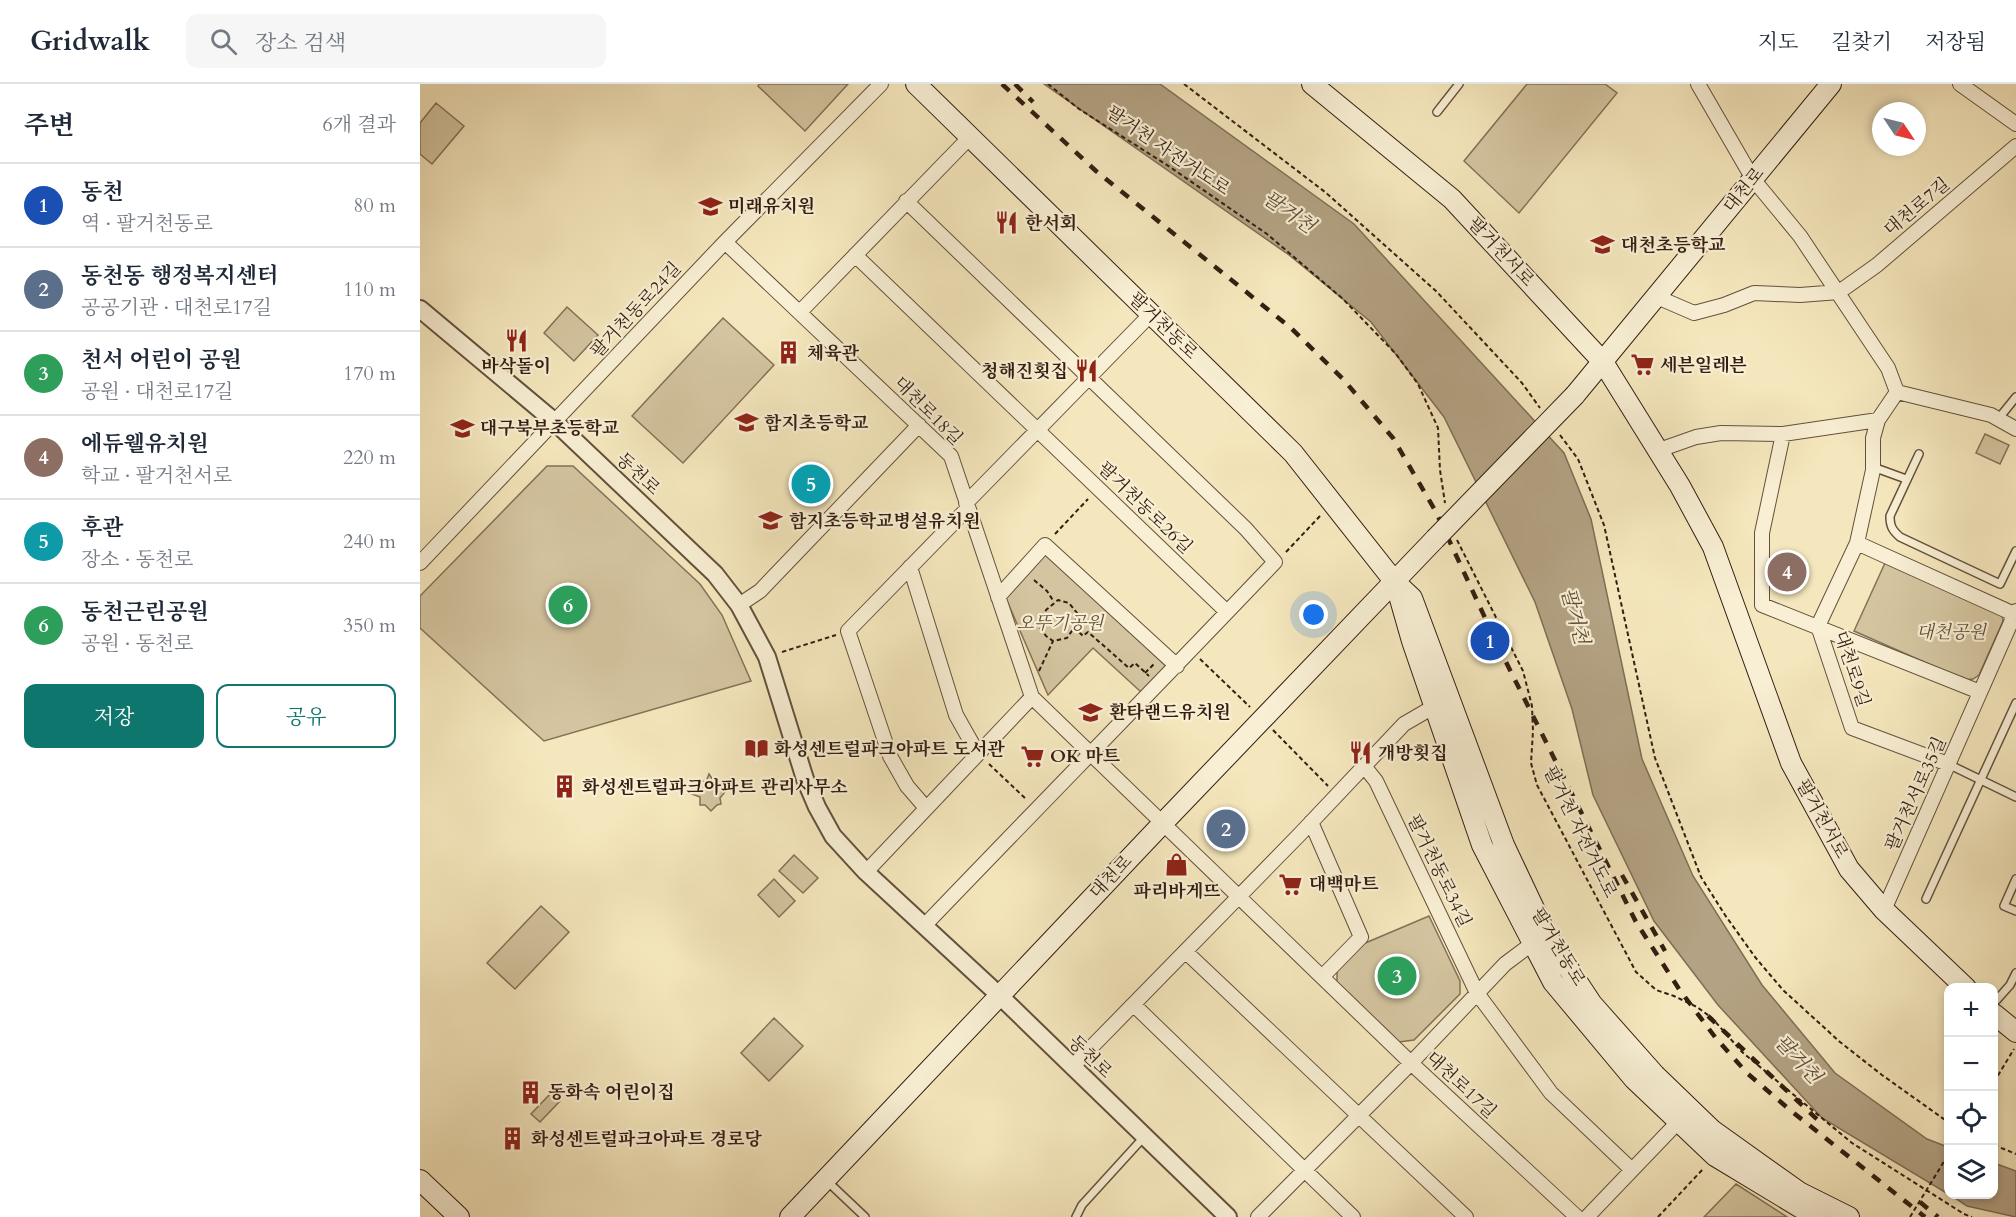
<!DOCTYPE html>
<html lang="ko">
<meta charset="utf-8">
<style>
:root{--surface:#fff;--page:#f6f6f7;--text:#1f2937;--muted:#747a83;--line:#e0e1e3;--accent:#0f766e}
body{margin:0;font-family:Cardo,"Noto Serif KR",serif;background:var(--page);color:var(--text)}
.controls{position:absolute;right:18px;bottom:18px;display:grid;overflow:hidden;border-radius:12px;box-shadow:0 3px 9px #0003}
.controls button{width:54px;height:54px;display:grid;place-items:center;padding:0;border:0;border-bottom:2px solid var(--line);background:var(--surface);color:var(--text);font:30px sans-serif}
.compass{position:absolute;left:1452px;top:18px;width:54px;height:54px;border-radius:50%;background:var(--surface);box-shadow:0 3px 9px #0003;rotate:125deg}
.you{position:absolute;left:894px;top:531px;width:21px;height:21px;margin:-15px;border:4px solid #fff;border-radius:50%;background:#1a73e8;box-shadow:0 0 0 9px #1a73e833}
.badge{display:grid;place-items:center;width:39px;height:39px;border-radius:50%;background:var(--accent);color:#fff;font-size:20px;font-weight:700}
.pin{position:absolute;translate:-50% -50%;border:3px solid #fff;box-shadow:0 2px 6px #0006}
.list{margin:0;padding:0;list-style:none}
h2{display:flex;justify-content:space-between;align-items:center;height:78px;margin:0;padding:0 24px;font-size:26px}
h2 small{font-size:20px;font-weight:400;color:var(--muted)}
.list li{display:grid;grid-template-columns:39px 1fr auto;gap:18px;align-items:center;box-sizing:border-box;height:84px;padding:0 24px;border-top:2px solid var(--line)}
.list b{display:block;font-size:22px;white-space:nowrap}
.list p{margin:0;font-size:20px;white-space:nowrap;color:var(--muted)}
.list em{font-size:20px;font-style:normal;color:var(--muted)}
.actions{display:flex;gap:12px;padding:18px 24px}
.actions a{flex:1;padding:14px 0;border:2px solid var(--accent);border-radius:12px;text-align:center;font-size:21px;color:var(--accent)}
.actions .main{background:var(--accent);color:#fff}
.icon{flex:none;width:33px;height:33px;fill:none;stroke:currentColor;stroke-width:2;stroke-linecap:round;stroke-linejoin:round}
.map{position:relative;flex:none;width:1596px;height:1133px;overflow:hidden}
header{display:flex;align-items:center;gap:36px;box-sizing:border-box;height:84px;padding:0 30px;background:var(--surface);border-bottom:2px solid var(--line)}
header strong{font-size:28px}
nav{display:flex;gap:33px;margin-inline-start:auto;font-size:21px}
.search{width:420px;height:54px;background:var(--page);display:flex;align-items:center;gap:15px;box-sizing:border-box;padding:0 21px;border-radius:12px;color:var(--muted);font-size:22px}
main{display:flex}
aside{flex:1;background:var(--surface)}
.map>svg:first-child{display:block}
.green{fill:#d4c5a0;stroke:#847158;stroke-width:1.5}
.water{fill:#b3a283;stroke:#806d55;stroke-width:1.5}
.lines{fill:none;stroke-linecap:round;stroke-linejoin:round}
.service-casing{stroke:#64503c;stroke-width:10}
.minor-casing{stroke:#64503c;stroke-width:16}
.tertiary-casing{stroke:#64503c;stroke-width:20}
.secondary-casing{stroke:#341d11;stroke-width:22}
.path{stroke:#341d11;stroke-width:2;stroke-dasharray:4.5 3;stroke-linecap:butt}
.service{stroke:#f8efd4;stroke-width:7}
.minor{stroke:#f8efd4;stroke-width:14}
.tertiary{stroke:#f8efd4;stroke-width:16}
.secondary{stroke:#f8efd4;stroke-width:20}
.rail{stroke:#341d11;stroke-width:4.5;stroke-dasharray:10 10;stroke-linecap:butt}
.secondary-bridge-casing{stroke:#341d11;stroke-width:22;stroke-linecap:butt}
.secondary-bridge{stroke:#f8efd4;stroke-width:20}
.labels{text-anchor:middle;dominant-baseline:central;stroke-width:4.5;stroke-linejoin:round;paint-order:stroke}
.street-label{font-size:18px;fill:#341d11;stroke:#f8efd4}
.poi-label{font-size:18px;font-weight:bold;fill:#341d11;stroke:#f8efd4;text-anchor:start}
.park-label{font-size:18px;font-style:italic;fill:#644f3c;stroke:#f8efd4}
.water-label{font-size:20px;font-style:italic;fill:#604c39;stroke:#f8efd4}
</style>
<header>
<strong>Gridwalk</strong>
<div class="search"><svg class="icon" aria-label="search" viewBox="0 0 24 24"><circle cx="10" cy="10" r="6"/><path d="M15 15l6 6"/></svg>장소 검색</div>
<nav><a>지도</a><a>길찾기</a><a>저장됨</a></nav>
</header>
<main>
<aside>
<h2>주변<small>6개 결과</small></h2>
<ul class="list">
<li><span class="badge" style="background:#1a4fb4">1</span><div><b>동천</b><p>역 · 팔거천동로</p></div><em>80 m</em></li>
<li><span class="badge" style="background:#5c6f8a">2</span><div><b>동천동 행정복지센터</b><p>공공기관 · 대천로17길</p></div><em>110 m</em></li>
<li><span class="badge" style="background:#2e9e5b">3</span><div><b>천서 어린이 공원</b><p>공원 · 대천로17길</p></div><em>170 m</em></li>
<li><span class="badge" style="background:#8d6e63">4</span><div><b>에듀웰유치원</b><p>학교 · 팔거천서로</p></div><em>220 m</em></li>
<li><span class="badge" style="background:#0f9aa8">5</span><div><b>후관</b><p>장소 · 동천로</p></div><em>240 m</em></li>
<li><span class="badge" style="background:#2e9e5b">6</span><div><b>동천근린공원</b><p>공원 · 동천로</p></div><em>350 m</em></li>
</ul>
<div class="actions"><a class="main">저장</a><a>공유</a></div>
</aside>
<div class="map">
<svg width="1596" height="1133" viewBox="0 0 1596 1133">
<rect width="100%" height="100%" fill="#f5e7bd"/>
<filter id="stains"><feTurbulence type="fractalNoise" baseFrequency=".00333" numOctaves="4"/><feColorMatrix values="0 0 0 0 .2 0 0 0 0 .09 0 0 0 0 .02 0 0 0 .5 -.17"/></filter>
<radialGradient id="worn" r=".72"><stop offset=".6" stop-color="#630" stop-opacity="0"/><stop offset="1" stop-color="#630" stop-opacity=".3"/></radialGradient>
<path class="green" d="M 339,0 L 428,0 L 385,47 L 338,2 Z
M 1107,0 L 1185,0 L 1197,9 L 1099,129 L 1044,77 Z
M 16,19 L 44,42 L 12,80 L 0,70 L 0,39 Z
M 147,223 L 178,251 L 154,277 L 124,249 Z
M 303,234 L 354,281 L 263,379 L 212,332 Z
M 1565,350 L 1589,361 L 1580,380 L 1556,369 Z
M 127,382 L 153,382 L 280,500 L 302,531 L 331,597 L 124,657 L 0,544 L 0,512 Z
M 624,468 L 746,582 L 721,608 L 673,564 L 628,611 L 584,510 Z
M 1465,479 L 1582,531 L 1583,537 L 1559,591 L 1553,595 L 1545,596 L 1434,547 Z
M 289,690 L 293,696 L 303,698 L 301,705 L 305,708 L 300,714 L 301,720 L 297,721 L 291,727 L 285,721 L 280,721 L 280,713 L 272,710 L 279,704 L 278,696 L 286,698 Z
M 374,771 L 398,794 L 383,809 L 359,787 Z
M 354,795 L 375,817 L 359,833 L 338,811 Z
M 121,822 L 149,848 L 95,905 L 67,879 Z
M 1009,832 L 1040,897 L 1040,910 L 994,956 L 979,958 L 917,898 L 917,886 L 943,860 Z
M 354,934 L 383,962 L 349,997 L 321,969 Z
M 131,1009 L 140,1017 L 120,1038 L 111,1030 Z
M 1316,1100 L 1367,1133 L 1284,1133 Z"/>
<path class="water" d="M 624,0 L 740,0 L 934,140 L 1144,369 L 1171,435 L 1222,675 L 1273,792 L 1342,901 L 1415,989 L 1507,1055 L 1528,1063 L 1528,1110 L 1402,1034 L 1298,921 L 1234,837 L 1173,711 L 1152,625 L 1115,518 L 1024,333 L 951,238 L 869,171 Z
M 1574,1079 L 1596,1087 L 1596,1133 L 1547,1122 L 1529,1110 L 1574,1110 Z"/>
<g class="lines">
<defs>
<path id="service" d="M 1017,28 L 1039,0
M 1579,334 L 1596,313
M 1499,370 L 1470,432 C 1470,442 1472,446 1480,453 L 1580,500 L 1596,467
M 1453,383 L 1486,395
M 1528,680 L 1596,713
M 1596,795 L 1584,822 L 1596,827
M 1506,815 L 1596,619
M 1574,919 L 1590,901 L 1596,889
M 407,1097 L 445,1133
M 656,1133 L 662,1121 L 724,1053"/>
<path id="minor" d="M 1278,0 L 1333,95 L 1380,152 L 1468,284 L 1477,308
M 1540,0 L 1596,40
M 486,117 L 826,445 L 855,478 C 739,600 621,720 505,841
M 305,158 L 531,372 L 612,613 L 991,979 L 1157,1133
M 435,171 L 807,528
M 1237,213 L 1274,229 L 1304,221 L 1334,209 L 1380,211 L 1419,208 L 1457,181 L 1596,62
M 380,228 L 550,53
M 1477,308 L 1458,336 L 1453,354 L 1453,386 L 1437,459 L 1398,542 L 1432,644 L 1528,680
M 1477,308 L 1571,331 L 1596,345
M 1239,366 L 1276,353 L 1301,349 L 1363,350 L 1458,336
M 546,419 L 731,230
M 1437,459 L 1594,530
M 0,479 L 305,158 L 461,0
M 490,483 L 536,631 L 558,670
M 578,513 L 625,461 L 757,582
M 319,521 L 340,507 L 499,341
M 1342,521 L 1560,608
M 1342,521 L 1342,449 L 1363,350
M 944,682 L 956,697 L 1057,909 L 1131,1009 L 1212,1086
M 506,724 L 487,702 L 470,672 L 428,547 L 548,424
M 891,738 L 941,853 L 903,892
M 446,788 L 612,613
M 1464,826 L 1596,527
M 766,868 L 1046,1133
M 714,921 L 933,1133
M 652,983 L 881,749 L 984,640 L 1015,622
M 838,1133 L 991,979 L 1085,880 L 1113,859
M 1167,1133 L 1259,1037"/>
<path id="tertiary" d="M 0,225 L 135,338 L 295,490 L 319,521 L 347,573 L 385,695 L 397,723 L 413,752 L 446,788 L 580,912 L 808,1133"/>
<path id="secondary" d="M 496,0 L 873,369 L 974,497 L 992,514 L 1084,761 L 1127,852 L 1172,920 L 1235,991 L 1292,1046 L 1379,1108 L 1429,1133
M 892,0 L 1032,115 L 1183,278 L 1260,402 L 1293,463 L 1371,679 L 1429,785 L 1464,826 L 1546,904
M 1155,311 L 1411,0
M 978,508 L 992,557 L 1062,761 L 1133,898 L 1214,995 L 1295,1072 L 1396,1133
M 1574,930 L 1596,948
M 0,1096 L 39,1133
M 370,1133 L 742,740 L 1015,455"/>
</defs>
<use href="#service" class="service-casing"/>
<use href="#minor" class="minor-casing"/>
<use href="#tertiary" class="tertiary-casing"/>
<use href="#secondary" class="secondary-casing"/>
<path class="path" d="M 628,0 L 659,25 L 750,83 L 847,150 L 923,215 L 976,270 L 998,300 L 1018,344 L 1020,386 L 1025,419
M 764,0 L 905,108 L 1016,207 L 1102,299 L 1120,324
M 1140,351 L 1158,375 L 1184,441 L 1235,674 L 1281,793 L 1305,831 L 1335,873 L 1363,906 L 1420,958 L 1462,991 L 1528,1038
M 635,450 L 668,415
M 1037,456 L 1103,587 L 1112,622 L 1113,647 L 1111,679 L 1117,701 L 1216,888 L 1236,906 L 1254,912 L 1277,923 L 1292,934 L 1322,968 L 1432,1059 L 1544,1130 L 1552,1133
M 866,468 L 901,431
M 614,496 L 627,507 L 634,518
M 654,543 L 663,552 L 668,548 L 709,584 L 715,579 L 729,592
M 604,544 L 618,541 L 626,526 L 638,516 L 649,519 L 657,529 L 656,541 L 647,554 L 633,557 L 626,552 L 618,541
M 362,568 L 416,551
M 780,575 L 830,623
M 619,587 L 633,557
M 725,589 L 734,580
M 853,646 L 908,702
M 569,680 L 606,715
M 1574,998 L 1594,965
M 1574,1061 L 1596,1070
M 1238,1133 L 1283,1085
M 1490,1133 L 1528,1071"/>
<use href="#service" class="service"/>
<use href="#minor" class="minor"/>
<use href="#tertiary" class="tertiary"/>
<use href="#secondary" class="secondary"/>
<path class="rail" d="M 582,0 L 676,87 L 871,244 L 923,295 L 973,354 L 1016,428 L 1079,564 L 1216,838 L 1259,905 L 1295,953 L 1327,989 L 1370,1026 L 1505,1133
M 595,0 L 613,18
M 1202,791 L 1245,867
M 1288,932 L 1403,1041
M 1500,1118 L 1518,1133"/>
<defs>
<path id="secondary-bridge" d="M 1015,455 L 1155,311"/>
</defs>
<use href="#secondary-bridge" class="secondary-bridge-casing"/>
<use href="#secondary-bridge" class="secondary-bridge"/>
</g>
<defs>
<symbol id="school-bare" viewBox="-9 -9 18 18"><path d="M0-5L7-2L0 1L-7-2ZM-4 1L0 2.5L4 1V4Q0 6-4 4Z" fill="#8f2418" stroke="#f8efd4" stroke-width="2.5" paint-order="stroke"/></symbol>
<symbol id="restaurant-bare" viewBox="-9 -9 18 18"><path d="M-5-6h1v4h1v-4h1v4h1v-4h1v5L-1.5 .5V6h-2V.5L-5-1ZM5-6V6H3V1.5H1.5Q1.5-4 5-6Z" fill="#8f2418" stroke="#f8efd4" stroke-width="2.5" paint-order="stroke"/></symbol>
<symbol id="building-bare" viewBox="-9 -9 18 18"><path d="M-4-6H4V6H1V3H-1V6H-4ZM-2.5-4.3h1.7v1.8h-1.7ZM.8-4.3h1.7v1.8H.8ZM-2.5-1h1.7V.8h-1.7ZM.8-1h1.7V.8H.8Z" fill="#8f2418" stroke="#f8efd4" stroke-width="2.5" paint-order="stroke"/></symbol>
<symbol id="supermarket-bare" viewBox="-9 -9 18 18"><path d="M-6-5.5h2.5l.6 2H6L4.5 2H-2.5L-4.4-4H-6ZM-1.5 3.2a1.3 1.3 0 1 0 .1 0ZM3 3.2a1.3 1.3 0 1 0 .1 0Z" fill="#8f2418" stroke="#f8efd4" stroke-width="2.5" paint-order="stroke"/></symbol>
<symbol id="library-bare" viewBox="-9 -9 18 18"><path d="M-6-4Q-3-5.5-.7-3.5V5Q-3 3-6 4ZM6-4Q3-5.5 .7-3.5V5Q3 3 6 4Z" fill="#8f2418" stroke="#f8efd4" stroke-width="2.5" paint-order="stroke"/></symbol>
<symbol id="shop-bare" viewBox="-9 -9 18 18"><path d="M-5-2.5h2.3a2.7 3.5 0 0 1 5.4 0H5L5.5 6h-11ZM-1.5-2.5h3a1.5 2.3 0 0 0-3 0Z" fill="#8f2418" stroke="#f8efd4" stroke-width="2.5" paint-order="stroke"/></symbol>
</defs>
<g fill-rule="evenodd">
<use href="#school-bare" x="274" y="106" width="33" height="33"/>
<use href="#restaurant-bare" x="570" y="122" width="33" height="33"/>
<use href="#school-bare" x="1166" y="144" width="33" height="33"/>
<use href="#restaurant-bare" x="80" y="240" width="33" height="33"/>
<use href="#building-bare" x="352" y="252" width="33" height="33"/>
<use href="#supermarket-bare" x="1206" y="264" width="33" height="33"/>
<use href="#restaurant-bare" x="650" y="270" width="33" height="33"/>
<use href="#school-bare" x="310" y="322" width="33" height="33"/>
<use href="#school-bare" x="26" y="328" width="33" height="33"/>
<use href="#school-bare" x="334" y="420" width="33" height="33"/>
<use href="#school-bare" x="654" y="612" width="33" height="33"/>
<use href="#library-bare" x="320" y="648" width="33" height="33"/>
<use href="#restaurant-bare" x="924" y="652" width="33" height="33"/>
<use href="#supermarket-bare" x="596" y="656" width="33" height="33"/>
<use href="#building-bare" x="128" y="686" width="33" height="33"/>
<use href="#shop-bare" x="740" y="764" width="33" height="33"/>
<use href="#supermarket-bare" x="854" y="784" width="33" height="33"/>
<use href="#building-bare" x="94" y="992" width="33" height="33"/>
<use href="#building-bare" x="76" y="1038" width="33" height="33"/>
</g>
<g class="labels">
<g class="street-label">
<text transform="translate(748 67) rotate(34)">팔거천 자전거도로</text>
<text transform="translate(1324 106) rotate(-51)">대천로</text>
<text transform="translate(1497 123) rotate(-40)">대천로7길</text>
<text transform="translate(1081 168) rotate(47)">팔거천서로</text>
<text transform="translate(216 226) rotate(-47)">팔거천동로24길</text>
<text transform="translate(743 242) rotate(44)">팔거천동로</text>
<text transform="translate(508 327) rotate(45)">대천로18길</text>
<text transform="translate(218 390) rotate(43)">동천로</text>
<text transform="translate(725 424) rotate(44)">팔거천동로26길</text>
<text transform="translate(1432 585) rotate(72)">대천로9길</text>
<text transform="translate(1496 710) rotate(-66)">팔거천서로35길</text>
<text transform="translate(1402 735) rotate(61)">팔거천서로</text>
<text transform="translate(1160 748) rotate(64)">팔거천 자전거도로</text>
<text transform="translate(1019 787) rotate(64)">팔거천동로34길</text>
<text transform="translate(691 793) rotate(-47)">대천로</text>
<text transform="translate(1138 863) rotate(59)">팔거천동로</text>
<text transform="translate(670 973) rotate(44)">동천로</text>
<text transform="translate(1041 1001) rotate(43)">대천로17길</text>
</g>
<g class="poi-label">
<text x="308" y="122">미래유치원</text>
<text x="605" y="139">한서회</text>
<text x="1201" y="161">대천초등학교</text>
<text x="387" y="269">체육관</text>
<text x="1240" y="281">세븐일레븐</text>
<text x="96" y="282" text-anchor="middle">바삭돌이</text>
<text x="648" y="287" text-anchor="end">청해진횟집</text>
<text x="344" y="339">함지초등학교</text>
<text x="60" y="344">대구북부초등학교</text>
<text x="369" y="437">함지초등학교병설유치원</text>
<text x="689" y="628">환타랜드유치원</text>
<text x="354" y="665">화성센트럴파크아파트 도서관</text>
<text x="958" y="669">개방횟집</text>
<text x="630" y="672">OK 마트</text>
<text x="162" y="703">화성센트럴파크아파트 관리사무소</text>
<text x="889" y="800">대백마트</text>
<text x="757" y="807" text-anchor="middle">파리바게뜨</text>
<text x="128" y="1008">동화속 어린이집</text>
<text x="111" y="1055">화성센트럴파크아파트 경로당</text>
</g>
<g class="park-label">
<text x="640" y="539">오뚜기공원</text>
<text x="1531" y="548">대천공원</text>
</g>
<g class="water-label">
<text transform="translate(869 128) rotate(35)">팔거천</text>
<text transform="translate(1155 532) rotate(75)">팔거천</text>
<text transform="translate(1378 975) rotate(47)">팔거천</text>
</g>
</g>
<rect width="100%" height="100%" filter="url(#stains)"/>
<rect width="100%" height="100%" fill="url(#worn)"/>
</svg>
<div class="controls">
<button>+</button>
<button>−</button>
<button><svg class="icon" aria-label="locate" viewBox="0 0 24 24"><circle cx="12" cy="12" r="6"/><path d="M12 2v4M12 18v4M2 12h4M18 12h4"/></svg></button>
<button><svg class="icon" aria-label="layers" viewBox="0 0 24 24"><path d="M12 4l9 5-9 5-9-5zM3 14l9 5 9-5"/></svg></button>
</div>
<svg class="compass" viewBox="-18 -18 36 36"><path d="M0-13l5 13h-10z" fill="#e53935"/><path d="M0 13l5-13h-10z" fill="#747a83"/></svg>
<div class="you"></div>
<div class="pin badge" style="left:1070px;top:557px;background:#1a4fb4">1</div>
<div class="pin badge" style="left:806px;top:745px;background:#5c6f8a">2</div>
<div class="pin badge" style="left:977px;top:892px;background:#2e9e5b">3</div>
<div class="pin badge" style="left:1367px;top:488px;background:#8d6e63">4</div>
<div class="pin badge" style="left:391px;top:400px;background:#0f9aa8">5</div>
<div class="pin badge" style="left:148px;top:521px;background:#2e9e5b">6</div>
</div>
</main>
